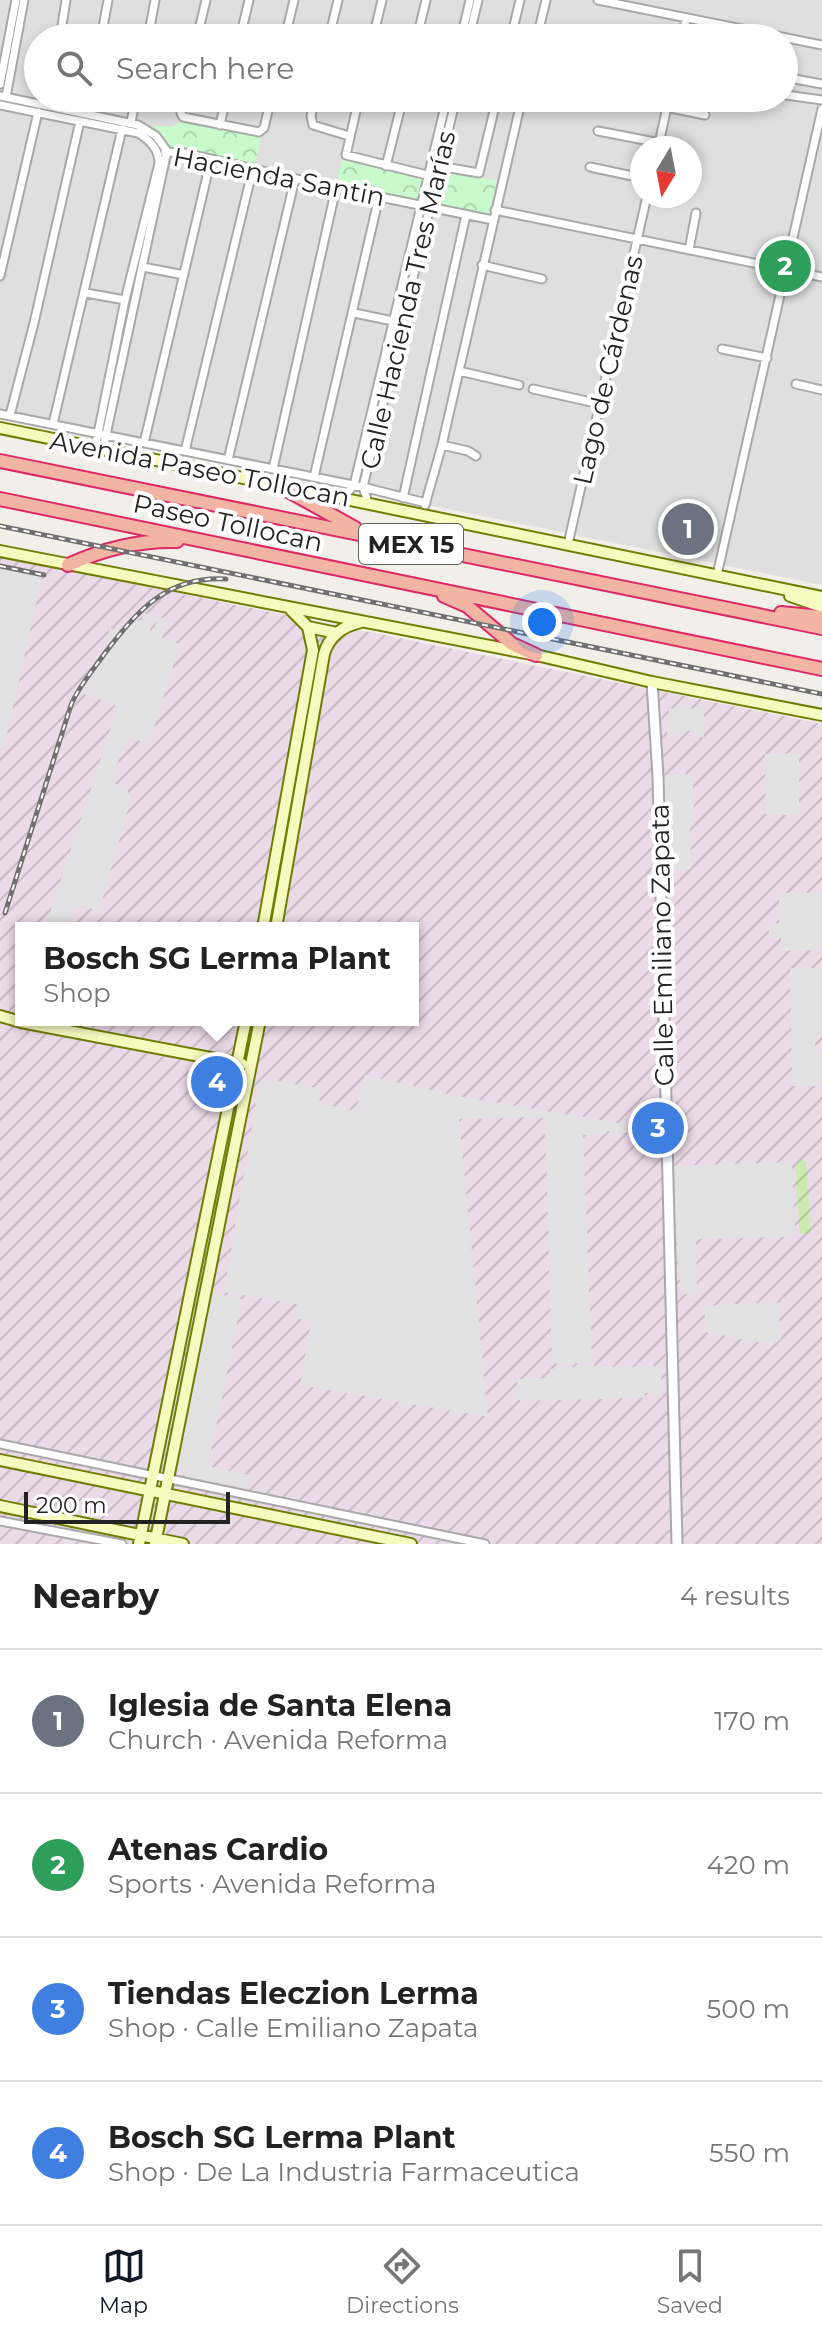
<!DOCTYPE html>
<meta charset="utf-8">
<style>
:root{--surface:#fff;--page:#f2f2f2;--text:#222;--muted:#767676;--line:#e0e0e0;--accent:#111827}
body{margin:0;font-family:Montserrat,sans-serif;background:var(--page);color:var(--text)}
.compass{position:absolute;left:630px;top:136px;width:72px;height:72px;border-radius:50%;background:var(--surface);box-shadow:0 4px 12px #0003;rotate:190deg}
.scale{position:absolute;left:24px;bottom:20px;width:206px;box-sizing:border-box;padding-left:8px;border:4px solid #222;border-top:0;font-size:22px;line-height:28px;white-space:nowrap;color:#222;-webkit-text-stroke:6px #fff;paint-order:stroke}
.you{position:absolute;left:542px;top:622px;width:28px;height:28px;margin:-20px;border:6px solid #fff;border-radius:50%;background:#1a73e8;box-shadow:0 0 0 12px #1a73e833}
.badge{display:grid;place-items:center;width:52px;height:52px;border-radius:50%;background:var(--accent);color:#fff;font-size:26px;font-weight:700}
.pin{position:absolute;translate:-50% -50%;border:4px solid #fff;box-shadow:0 2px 8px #0006}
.popup{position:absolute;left:15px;top:922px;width:404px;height:104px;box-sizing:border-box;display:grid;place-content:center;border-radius:0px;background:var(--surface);filter:drop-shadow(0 2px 6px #0005);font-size:26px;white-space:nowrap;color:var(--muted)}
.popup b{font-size:30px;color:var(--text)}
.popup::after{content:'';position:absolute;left:50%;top:100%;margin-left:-16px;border:16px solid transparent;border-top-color:var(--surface)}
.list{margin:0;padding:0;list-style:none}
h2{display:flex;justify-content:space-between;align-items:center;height:104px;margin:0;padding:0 32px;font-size:34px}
h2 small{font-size:26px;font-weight:400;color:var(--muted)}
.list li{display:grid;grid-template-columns:52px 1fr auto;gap:24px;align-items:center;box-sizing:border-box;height:144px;padding:0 32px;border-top:2px solid var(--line)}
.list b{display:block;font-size:30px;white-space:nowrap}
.list p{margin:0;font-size:26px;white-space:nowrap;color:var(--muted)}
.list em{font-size:26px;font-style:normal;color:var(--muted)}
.icon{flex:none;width:44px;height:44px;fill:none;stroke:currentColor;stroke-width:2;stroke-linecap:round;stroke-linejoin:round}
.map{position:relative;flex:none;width:822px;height:1544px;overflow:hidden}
.search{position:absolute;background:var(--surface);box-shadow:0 4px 12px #0003;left:24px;right:24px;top:24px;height:88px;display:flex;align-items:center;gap:20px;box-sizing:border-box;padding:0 28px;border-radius:44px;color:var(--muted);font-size:30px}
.sheet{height:680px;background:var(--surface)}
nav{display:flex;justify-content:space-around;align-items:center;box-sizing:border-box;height:112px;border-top:2px solid var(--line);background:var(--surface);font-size:22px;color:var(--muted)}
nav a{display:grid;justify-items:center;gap:4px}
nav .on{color:var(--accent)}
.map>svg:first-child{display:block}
.residential{fill:#e0dfdf;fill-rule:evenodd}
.industrial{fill:url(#industrial-furrows);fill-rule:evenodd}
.park{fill:url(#park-crowns)}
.garden{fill:url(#garden-furrows)}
.parking{fill:#e2e2e2}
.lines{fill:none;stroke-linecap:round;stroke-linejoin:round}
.minor-casing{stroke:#a9a9a9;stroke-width:11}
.tertiary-casing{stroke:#a9a9a9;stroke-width:13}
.secondary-casing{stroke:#707d05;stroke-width:14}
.trunk-casing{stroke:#dc2a67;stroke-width:16}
.minor{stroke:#fff;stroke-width:7}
.tertiary{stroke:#fff;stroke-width:9}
.secondary{stroke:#f7fabf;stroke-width:10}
.trunk{stroke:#f2b4a3;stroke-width:12}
.rail-casing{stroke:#707070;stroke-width:5}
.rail{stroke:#fff;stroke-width:2;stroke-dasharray:6;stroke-linecap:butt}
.labels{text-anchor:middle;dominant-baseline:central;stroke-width:8;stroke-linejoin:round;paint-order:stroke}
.shield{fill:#fff;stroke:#646464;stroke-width:2}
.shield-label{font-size:24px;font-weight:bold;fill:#222}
.street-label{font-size:26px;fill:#222;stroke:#fff}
</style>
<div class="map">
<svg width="822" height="1544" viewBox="0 0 822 1544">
<defs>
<pattern id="industrial-furrows" width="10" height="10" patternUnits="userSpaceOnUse" patternTransform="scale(2)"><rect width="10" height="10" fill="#ebdbe8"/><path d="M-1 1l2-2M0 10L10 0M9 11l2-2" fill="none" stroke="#c9bcc7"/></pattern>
<pattern id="park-crowns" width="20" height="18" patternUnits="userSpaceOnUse" patternTransform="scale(2)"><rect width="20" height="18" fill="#c8facc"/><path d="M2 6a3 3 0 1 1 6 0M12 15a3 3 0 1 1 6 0" fill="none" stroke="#acd6af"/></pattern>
<pattern id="garden-furrows" width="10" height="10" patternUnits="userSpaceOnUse" patternTransform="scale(2)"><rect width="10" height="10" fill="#cdebb0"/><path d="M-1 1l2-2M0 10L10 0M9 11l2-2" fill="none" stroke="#b0c997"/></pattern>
</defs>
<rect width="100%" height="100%" fill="#f2efe9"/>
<path class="residential" d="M 0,0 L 822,0 L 822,585 L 0,418 ZM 38,38 L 784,38 L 784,98 L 38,98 ZM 642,148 L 690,148 L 690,196 L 642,196 Z"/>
<path class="industrial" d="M 0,557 L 822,724 L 822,1544 L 0,1544 ZM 21,928 L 413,928 L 413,1020 L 21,1020 Z"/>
<path class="park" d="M 182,120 L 261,136 L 255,165 L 168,147 L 155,126 L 172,127 Z
M 342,160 L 426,179 L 420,204 L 336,186 Z
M 442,170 L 497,181 L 489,217 L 435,206 Z"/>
<path class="garden" d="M 802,1159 L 806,1162 L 811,1232 L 800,1234 L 795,1169 L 798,1162 Z"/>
<path class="parking" d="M 0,567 L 42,577 L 4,748 L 0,747 Z
M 144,613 L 154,616 L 150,630 L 152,633 L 159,617 L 168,619 L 162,638 L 180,644 L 149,744 L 131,738 L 125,741 L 113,778 L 116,784 L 126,788 L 131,799 L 99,911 L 83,906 L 74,908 L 68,928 L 45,928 L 117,709 L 114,704 L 84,694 L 96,659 L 106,647 L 110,628 L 119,630 L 133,615 L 141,622 Z
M 669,708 L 704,709 L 704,738 L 688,730 L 667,734 Z
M 799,753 L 799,815 L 766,815 L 765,754 Z
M 693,774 L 694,826 L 690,826 L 691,869 L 664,870 L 662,775 Z
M 779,893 L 822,893 L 822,950 L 781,951 L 781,938 L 769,938 L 769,924 L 779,923 Z
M 790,968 L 822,968 L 822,1033 L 815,1034 L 815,1050 L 822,1050 L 822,1086 L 792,1086 Z
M 365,1075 L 457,1096 L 654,1129 L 645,1134 L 608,1131 L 605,1134 L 583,1135 L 592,1363 L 552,1364 L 545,1120 L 541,1117 L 459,1119 L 488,1417 L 300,1385 L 311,1321 L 295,1318 L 297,1304 L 224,1292 L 259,1085 L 265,1079 L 318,1088 L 320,1103 L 356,1111 Z
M 792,1162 L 795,1233 L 786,1237 L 696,1239 L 697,1294 L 684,1294 L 680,1285 L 672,1171 L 674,1166 Z
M 206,1291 L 242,1299 L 208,1466 L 249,1475 L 246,1488 L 185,1476 L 172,1460 Z
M 778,1302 L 781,1339 L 773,1345 L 706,1332 L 704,1306 Z
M 593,1365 L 596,1367 L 661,1366 L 662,1398 L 654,1398 L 653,1393 L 645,1393 L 644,1398 L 520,1401 L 514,1394 L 513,1389 L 518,1388 L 518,1384 L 514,1379 L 550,1378 L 550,1369 Z"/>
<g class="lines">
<defs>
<path id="minor" d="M 598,0 L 822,45
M 60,38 L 66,0
M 101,38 L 108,0
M 148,38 L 155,0
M 197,38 L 206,0
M 240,38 L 249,0
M 285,38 L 294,0
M 329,38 L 338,0
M 373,38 L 382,0
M 417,38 L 426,0
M 461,38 L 470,0
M 469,38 L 478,0
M 511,38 L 520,0
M 537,38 L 546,0
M 682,38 L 686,19
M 784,77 L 822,84
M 0,84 L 16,0
M 786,95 L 822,100
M 0,96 L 138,125 L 156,136 L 167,151 L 103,449
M 6,97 L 24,0
M 184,98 L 181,113 L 183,117 L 259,132 L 264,128 L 271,98
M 315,98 L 311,116 L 313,125 L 349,136
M 359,98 L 346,155 L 431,176
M 623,98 L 705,115
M 0,105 L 138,133 C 150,140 159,149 159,163 L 125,300 L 95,448
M 86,113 L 89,98
M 131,122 L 136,98
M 220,125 L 226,98
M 598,131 L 660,143
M 658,148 L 669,98
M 165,152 L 185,153 L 336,188 L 493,220
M 386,166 L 403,98
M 439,166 L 479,173 L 497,98
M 590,167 L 642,178
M 495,210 L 822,277
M 689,250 L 696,213
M 482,265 L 542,279
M 143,267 L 184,275
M 0,276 L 38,112
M 86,293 L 125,300
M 354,313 L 393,321
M 722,349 L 767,358
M 459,371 L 519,385
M 796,384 L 822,390
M 533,389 L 600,404
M 0,414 L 363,487 L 426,503
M 10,415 L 34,323 L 80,121
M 53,424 L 122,129
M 144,443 L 211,159
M 442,445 L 468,451 L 476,456
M 185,451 L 253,168
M 228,460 L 295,179
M 273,469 L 336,188
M 314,477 L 379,197
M 344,497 L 354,485 L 447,98
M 403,498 L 466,215
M 368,503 L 363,487 L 456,98
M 425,505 L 442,445 L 522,98
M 568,544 L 647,196
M 717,575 L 822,109
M 0,1444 L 485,1544
M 0,1521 L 122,1544"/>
<path id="tertiary" d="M 652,682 L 658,776 L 677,1544"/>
<path id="secondary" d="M 0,428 L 822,597
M 0,551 L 536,655 L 652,682 L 822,715
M 790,596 L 822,607
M 308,627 L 337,633
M 263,928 L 313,650 L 308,627 L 291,610
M 276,928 L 324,654 C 329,636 343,626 361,622
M 0,1016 L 21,1022 L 242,1064
M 0,1460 L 411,1544
M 0,1506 L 183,1544
M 139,1544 L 246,1020
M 155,1544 L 260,1020"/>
<path id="trunk" d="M 0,461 L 822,628
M 281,487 L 355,528
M 0,499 L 822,669
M 68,565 C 103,549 138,540 177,541
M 444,596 L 467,606 L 512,644 L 536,655
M 781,613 L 822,617"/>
</defs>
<use href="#minor" class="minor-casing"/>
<use href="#tertiary" class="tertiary-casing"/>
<use href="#secondary" class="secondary-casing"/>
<use href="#trunk" class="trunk-casing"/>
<use href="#minor" class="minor"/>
<use href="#tertiary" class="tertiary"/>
<use href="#secondary" class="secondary"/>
<use href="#trunk" class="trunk"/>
<defs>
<path id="rail" d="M 0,526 L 822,694
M 0,566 L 44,575
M 5,913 L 71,705 C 79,686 93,670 105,653 C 138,610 167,576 226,579"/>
</defs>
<use href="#rail" class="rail-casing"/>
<use href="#rail" class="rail"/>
</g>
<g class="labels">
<rect class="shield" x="359" y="524" width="104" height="40" rx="6"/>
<g class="shield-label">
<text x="411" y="544">MEX 15</text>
</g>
<g class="street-label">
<text transform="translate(279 177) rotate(11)">Hacienda Santin</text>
<text transform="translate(408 300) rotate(-77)">Calle Hacienda Tres Marías</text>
<text transform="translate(608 370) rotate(-77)">Lago de Cárdenas</text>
<text transform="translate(200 469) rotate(11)">Avenida Paseo Tollocan</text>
<text transform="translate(228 523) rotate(12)">Paseo Tollocan</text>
<text transform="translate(662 945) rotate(-91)">Calle Emiliano Zapata</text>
</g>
</g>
</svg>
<svg class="compass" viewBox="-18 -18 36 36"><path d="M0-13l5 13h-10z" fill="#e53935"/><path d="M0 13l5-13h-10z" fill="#767676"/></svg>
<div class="scale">200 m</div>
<div class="you"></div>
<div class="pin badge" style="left:688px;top:529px;background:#6b7280">1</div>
<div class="pin badge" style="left:785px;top:266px;background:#2e9e5b">2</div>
<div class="pin badge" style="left:658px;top:1128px;background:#3f7fe0">3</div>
<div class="pin badge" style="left:217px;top:1082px;background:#3f7fe0">4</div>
<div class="popup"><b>Bosch SG Lerma Plant</b>Shop</div>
<div class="search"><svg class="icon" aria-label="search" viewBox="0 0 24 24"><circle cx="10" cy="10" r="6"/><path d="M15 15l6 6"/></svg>Search here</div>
</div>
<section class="sheet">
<h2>Nearby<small>4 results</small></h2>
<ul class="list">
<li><span class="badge" style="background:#6b7280">1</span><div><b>Iglesia de Santa Elena</b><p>Church · Avenida Reforma</p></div><em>170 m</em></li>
<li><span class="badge" style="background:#2e9e5b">2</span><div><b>Atenas Cardio</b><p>Sports · Avenida Reforma</p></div><em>420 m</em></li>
<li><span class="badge" style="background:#3f7fe0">3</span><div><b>Tiendas Eleczion Lerma</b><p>Shop · Calle Emiliano Zapata</p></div><em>500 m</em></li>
<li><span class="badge" style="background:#3f7fe0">4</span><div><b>Bosch SG Lerma Plant</b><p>Shop · De La Industria Farmaceutica</p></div><em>550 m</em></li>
</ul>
</section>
<nav>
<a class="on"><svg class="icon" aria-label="map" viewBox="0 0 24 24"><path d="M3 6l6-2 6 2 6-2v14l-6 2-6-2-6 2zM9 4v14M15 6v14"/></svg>Map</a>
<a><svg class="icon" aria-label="directions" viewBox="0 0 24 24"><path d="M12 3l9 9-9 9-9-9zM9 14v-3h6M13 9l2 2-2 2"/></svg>Directions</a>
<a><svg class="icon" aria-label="saved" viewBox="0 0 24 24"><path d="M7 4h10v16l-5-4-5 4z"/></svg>Saved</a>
</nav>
